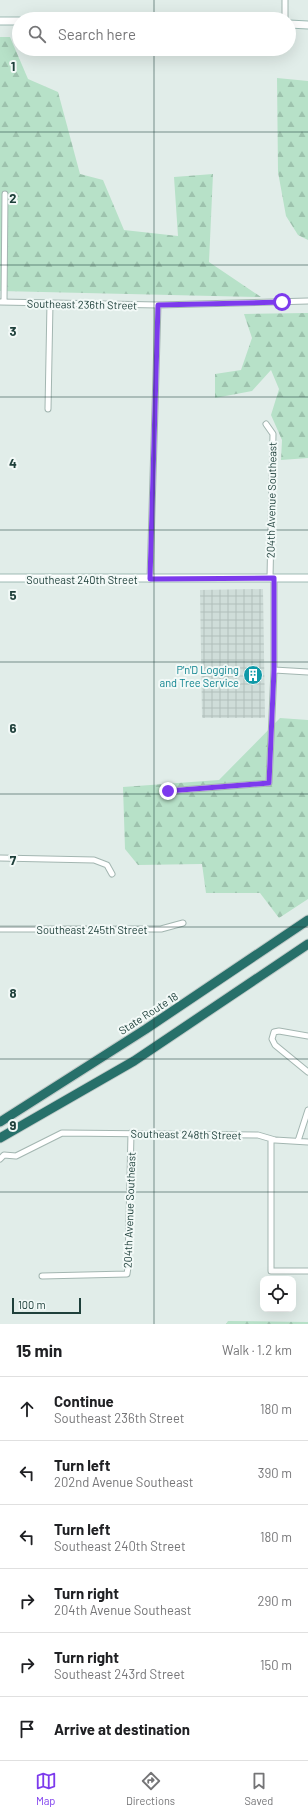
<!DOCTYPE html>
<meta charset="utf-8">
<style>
:root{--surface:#fff;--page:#f2f2f2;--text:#202124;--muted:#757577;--line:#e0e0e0;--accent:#7c3aed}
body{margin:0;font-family:Barlow,sans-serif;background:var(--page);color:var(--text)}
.controls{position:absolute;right:12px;bottom:12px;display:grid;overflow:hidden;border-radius:8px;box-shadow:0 4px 16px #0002}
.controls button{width:36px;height:36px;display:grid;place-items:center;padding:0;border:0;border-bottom:1px solid var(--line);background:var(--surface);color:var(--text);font:20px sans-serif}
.scale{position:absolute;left:12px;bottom:10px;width:69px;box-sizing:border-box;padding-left:4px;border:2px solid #1f403b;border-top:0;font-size:11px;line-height:14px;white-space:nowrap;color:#1f403b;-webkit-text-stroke:3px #f2f9f7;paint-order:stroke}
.stop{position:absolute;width:12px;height:12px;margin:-9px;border:3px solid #7c3aed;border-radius:50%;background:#fff}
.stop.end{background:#7c3aed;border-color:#fff;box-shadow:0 1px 4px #0008}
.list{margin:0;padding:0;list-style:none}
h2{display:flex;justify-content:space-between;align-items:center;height:52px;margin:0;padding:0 16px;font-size:17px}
h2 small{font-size:13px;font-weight:400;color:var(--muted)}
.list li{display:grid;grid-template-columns:26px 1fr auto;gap:12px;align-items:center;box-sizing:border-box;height:64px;padding:0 16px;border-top:1px solid var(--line)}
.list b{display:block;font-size:15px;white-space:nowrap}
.list p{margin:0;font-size:13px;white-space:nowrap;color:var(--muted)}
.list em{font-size:13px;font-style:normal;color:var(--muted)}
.icon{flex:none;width:22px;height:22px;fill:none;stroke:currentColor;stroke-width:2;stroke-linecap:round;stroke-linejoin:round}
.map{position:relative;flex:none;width:308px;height:1324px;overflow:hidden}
.search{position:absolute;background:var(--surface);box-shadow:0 4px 16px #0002;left:12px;right:12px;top:12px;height:44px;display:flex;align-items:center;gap:10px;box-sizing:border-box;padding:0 14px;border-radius:22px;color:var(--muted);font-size:15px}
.sheet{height:436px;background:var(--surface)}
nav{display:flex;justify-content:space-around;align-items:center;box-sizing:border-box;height:56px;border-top:1px solid var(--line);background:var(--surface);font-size:11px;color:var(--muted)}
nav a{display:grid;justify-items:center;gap:2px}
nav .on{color:var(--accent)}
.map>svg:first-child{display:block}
.industrial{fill:url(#industrial-grid)}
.forest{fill:url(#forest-firs)}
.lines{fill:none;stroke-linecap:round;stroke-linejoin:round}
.street-casing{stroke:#a3b6b1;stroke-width:7}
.secondary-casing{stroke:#9ebab4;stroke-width:9}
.highway-casing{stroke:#c0cac8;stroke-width:11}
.street{stroke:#fff;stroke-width:5}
.secondary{stroke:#fff;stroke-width:7}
.highway{stroke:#27706a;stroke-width:9}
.route{stroke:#7c3aed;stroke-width:5}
.grid{fill:none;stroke:#1f403b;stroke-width:1;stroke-opacity:0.55}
.labels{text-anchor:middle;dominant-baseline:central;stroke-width:4;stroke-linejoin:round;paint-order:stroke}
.street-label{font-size:11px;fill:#1f403b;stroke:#f2f9f7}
.culture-label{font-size:11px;fill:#0d838f;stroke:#f2f9f7;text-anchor:end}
.grid-label{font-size:13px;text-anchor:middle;font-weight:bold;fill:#1f403b;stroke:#f2f9f7;stroke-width:4;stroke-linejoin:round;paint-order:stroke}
</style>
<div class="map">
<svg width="308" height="1324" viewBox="0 0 308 1324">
<defs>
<pattern id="industrial-grid" width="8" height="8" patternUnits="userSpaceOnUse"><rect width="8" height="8" fill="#cfddd9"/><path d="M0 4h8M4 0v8" fill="none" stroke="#b1bfbb"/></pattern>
<pattern id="forest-firs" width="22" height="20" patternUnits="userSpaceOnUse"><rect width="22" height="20" fill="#b7e1c8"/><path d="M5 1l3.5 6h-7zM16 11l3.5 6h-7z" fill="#9dc2ad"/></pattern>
</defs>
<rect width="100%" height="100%" fill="#e1ede9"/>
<path class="industrial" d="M 263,589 L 265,718 L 202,718 L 200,590 Z"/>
<path class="forest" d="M 0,37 L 10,37 L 28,79 L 58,92 L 80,174 L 103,180 L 124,230 L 178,236 L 174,177 L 213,174 L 209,262 L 261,297 L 0,291 Z
M 277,78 L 308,81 L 308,240 L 298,235 L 286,216 L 278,172 Z
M 308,313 L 308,458 L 281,460 L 282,440 L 271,415 L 279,389 L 271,370 L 252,391 L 215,398 L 215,374 L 241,370 L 252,338 L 244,314 Z
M 280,718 L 308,720 L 308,899 L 279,918 L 260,893 L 206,893 L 202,864 L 138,865 L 125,849 L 123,787 L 219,780 Z
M 228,1321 L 308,1322 L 308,1324 L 226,1324 Z"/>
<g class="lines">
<defs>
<path id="street" d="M 285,19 L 285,0
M 0,302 L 158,305 L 308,301
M 4,302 L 5,194
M 48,409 L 50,303
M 266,424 L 273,434 L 270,578
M 150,579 L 158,305
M 274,670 L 308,672
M 168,791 L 269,783 L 274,670 L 274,578
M 0,858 L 94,860 L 107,865 L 112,874
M 0,929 L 161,929 L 183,923
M 308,1036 L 279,1031 L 274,1032 L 272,1039 L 275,1045 L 308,1072
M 271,1140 L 271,1271 L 308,1271
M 298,1141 L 308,1110
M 0,1159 L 4,1155 L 16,1156 L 62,1133 L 258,1135 L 275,1140 L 308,1142
M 42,1276 L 127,1274 L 128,1267 L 131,1133"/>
<path id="secondary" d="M 0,21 L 19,21
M 289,24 L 308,25
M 0,578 L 308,578"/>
<path id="highway" d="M 0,1122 L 146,1029 L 308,920
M 0,1138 L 134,1061 L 308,944"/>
</defs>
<use href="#street" class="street-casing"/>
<use href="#secondary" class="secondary-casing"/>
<use href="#highway" class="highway-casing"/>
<use href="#street" class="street"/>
<use href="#secondary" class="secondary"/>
<use href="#highway" class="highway"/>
</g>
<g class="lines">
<path class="route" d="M 168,791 L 269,783 L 274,670 L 274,578 L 150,579 L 158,305 L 282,302"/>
</g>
<path class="grid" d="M 154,0 L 154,19M 154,49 L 154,1324M 0,132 L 308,132M 0,265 L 308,265M 0,397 L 308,397M 0,530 L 308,530M 0,662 L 308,662M 0,794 L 308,794M 0,927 L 308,927M 0,1059 L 308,1059M 0,1192 L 308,1192"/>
<defs>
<symbol id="building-disc" viewBox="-11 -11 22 22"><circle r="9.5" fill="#0f9aa8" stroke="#f2f9f7"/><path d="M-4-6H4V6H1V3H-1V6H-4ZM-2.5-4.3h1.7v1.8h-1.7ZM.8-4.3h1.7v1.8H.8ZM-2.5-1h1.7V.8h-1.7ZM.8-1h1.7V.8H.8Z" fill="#fff"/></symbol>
</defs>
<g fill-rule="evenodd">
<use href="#building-disc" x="242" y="664" width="22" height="22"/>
</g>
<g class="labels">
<g class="street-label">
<text transform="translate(82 304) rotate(1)">Southeast 236th Street</text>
<text transform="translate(271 500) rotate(-89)">204th Avenue Southeast</text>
<text x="82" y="579">Southeast 240th Street</text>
<text x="92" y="929">Southeast 245th Street</text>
<text transform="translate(148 1013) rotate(-33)">State Route 18</text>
<text transform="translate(186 1134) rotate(1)">Southeast 248th Street</text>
<text transform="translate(129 1210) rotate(-88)">204th Avenue Southeast</text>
</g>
<g class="culture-label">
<text x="239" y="669">P'n'D Logging<tspan x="239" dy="13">and Tree Service</tspan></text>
</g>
</g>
<g class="grid-label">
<text x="13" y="71">1</text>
<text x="13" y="203">2</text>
<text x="13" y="336">3</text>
<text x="13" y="468">4</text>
<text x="13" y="600">5</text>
<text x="13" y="733">6</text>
<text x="13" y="865">7</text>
<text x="13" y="998">8</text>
<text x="13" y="1130">9</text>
</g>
</svg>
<div class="controls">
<button><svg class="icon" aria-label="locate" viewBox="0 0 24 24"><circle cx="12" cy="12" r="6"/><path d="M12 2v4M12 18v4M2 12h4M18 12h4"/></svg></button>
</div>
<div class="scale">100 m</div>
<div class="stop" style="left:282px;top:302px"></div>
<div class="stop end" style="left:168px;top:791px"></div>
<div class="search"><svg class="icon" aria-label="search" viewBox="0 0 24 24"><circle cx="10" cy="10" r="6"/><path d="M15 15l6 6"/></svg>Search here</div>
</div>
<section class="sheet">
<h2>15 min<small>Walk · 1.2 km</small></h2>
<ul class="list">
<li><svg class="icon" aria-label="ahead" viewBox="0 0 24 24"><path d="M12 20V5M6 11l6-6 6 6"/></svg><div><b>Continue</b><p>Southeast 236th Street</p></div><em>180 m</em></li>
<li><svg class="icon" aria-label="left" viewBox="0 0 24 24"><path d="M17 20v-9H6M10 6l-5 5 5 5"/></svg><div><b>Turn left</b><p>202nd Avenue Southeast</p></div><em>390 m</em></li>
<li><svg class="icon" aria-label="left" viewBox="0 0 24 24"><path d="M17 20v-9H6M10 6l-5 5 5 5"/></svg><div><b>Turn left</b><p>Southeast 240th Street</p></div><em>180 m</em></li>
<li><svg class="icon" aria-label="right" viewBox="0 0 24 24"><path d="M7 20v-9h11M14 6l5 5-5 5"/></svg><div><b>Turn right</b><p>204th Avenue Southeast</p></div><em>290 m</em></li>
<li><svg class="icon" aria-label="right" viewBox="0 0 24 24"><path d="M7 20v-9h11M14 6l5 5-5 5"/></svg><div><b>Turn right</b><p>Southeast 243rd Street</p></div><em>150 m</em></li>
<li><svg class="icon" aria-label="arrive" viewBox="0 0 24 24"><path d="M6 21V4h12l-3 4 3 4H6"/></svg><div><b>Arrive at destination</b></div></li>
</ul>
</section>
<nav>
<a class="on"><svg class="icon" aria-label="map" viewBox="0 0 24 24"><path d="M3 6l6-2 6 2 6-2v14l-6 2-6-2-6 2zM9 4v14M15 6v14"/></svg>Map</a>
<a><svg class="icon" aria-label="directions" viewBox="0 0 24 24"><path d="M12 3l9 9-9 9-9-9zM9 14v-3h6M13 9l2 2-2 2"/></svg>Directions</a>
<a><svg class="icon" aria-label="saved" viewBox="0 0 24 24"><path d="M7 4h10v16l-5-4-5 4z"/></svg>Saved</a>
</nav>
